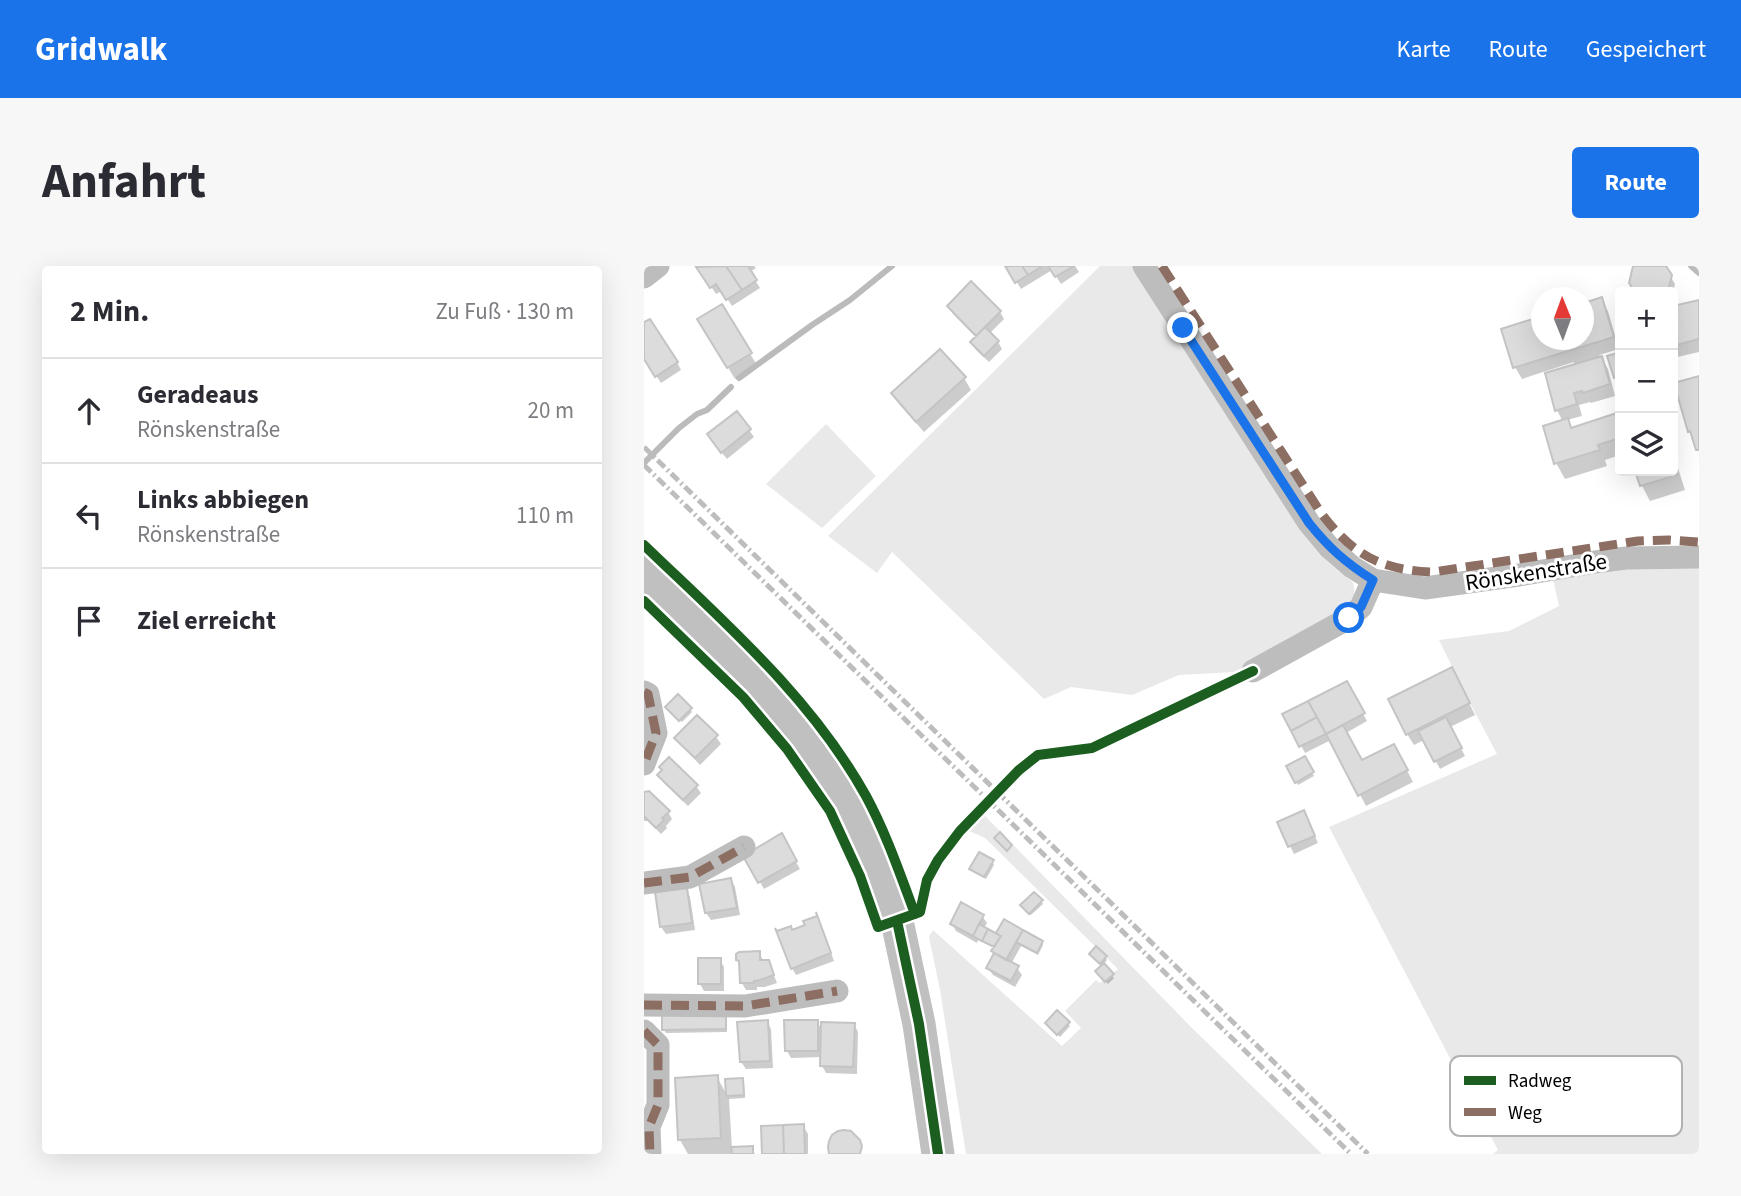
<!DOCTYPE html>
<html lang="de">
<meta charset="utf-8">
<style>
:root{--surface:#fff;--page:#f7f7f7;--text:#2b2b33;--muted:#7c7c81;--line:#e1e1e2;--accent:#1a73e8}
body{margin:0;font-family:"Source Sans 3",sans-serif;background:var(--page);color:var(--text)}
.controls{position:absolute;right:21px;top:21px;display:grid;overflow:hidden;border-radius:7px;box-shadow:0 7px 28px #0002}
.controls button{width:63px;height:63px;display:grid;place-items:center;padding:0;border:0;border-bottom:2px solid var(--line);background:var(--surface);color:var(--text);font:35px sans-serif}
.compass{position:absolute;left:887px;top:21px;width:63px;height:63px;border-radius:50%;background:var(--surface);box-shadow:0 7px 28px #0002;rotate:359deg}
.stop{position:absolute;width:21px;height:21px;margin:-16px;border:5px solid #1a73e8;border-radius:50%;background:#fff}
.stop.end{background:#1a73e8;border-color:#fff;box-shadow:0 2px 7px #0008}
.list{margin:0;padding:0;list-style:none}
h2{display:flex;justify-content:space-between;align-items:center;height:91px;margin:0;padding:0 28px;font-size:30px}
h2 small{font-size:23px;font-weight:400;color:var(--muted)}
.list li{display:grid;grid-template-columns:46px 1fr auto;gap:21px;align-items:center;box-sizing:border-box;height:105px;padding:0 28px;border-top:2px solid var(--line)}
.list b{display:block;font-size:26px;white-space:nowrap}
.list p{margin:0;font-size:23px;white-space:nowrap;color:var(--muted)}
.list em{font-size:23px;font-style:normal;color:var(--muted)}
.icon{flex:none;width:38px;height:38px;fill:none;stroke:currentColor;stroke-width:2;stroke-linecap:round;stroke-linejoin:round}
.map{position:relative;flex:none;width:1055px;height:888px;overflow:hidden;border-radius:7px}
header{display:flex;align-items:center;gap:42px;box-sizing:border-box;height:98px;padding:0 35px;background:var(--accent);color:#fff}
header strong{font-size:33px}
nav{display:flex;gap:38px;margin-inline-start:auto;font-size:24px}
.intro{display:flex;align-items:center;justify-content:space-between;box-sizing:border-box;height:168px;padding:0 42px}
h1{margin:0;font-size:49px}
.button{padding:18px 32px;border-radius:7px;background:var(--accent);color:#fff;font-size:24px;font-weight:700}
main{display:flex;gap:42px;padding:0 42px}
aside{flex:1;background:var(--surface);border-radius:7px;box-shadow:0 7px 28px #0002}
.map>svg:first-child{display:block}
.green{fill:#e9e9e9}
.shadow{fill:#0003}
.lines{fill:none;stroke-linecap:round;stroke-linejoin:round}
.stream{stroke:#bbb;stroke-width:6}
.building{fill:#dcdcdc;stroke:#c4c4c4;stroke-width:2}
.minor{stroke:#bdbdbd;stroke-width:23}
.secondary{stroke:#c0c0c0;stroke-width:33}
.rail{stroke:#bdbdbd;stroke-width:5;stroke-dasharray:10 3.5 2 3.5;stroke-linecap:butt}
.quiet{stroke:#8d6e63;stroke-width:9;stroke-dasharray:18 9;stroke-linecap:butt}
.cycleway-casing{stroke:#fff;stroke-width:15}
.cycleway{stroke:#1b5e20;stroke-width:10}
.route{stroke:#1a73e8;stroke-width:9}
.labels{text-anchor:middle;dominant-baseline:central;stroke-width:6;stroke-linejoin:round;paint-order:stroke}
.street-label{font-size:23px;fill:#000;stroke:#fff}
.key{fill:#fff;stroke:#b2b2b2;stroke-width:2}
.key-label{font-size:19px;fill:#000}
</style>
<header>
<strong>Gridwalk</strong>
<nav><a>Karte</a><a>Route</a><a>Gespeichert</a></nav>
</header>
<div class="intro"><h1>Anfahrt</h1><a class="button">Route</a></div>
<main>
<aside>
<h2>2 Min.<small>Zu Fuß · 130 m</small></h2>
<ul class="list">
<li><svg class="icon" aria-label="ahead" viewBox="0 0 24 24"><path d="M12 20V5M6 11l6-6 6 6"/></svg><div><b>Geradeaus</b><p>Rönskenstraße</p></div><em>20 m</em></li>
<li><svg class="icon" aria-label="left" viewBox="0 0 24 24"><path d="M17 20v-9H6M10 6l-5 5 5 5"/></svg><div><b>Links abbiegen</b><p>Rönskenstraße</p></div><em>110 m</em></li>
<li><svg class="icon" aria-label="arrive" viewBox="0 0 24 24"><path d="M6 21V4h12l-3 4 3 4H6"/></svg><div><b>Ziel erreicht</b></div></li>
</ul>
</aside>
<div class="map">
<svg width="1055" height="888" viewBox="0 0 1055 888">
<rect width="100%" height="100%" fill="#fff"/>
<path class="green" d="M 456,0 L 488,0 L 657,263 C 672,284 687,301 709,316 C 712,330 710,337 699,347 L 591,406 L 535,409 L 488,429 L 427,421 L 400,433 L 248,286 L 233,307 L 184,270 Z
M 182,158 L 232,210 L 178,262 L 122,218 Z
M 980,299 L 1055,301 L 1055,888 L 849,888 L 854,884 L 685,561 L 853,488 L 826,437 L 795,374 L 865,365 L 915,340 L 909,313 Z
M 341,550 L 549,763 L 678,888 L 322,888 L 296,724 L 285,671 L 289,664 L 418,780 L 437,762 L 421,745 L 452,714 L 456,717 L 474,703 L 341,572 L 323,564 Z"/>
<path class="shadow" d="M 56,0 L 60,0 L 62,3 L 67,0 L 110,0 L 112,2 L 106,6 L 116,22 L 88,40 L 78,25 L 72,28 L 54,1 Z
M 363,0 L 431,0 L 435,6 L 417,18 L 408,4 L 377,23 Z
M 993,0 L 1020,0 L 1031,18 L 1029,27 L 992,26 L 986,17 Z
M 957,34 L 964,45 L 975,83 L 955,89 L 964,103 L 971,130 L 947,137 L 946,136 L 935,139 L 938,150 L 923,154 L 928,163 L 976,148 L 976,189 L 961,194 L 963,200 L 921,213 L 912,197 L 919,156 L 913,144 L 931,100 L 930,96 L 878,113 L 871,101 L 898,74 L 940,74 L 940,39 Z
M 1055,35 L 1055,86 L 1029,92 L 1029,42 Z
M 305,40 L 356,46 L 360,53 L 345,68 L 354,76 L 358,83 L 345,96 L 332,84 L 328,76 L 333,72 L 309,48 Z
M 77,41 L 113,99 L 91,113 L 55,54 Z
M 0,58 L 33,96 L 37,104 L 17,117 L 0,91 Z
M 320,112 L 327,124 L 280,166 L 256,139 L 249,128 Z
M 93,147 L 110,171 L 83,193 L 69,176 Z
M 1029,186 L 1041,224 L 1006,235 L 998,220 L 993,205 L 1029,205 Z
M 814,414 L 831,449 L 806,461 L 821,490 L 796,503 L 780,474 L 770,479 L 763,468 Z
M 703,417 L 723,455 L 702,467 L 718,496 L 756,491 L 769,516 L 722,540 L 687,474 L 661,487 L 641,449 Z
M 46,443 L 48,446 L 38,456 L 25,444 Z
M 72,471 L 77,478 L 56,499 L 37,479 L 32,472 Z
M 660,492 L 670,510 L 654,519 L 644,501 Z
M 19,506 L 52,520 L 57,527 L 44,540 L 20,517 L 15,509 Z
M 0,528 L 24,546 L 28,553 L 22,560 L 23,562 L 17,568 L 4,555 L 0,555 Z
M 664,554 L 674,577 L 650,588 L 635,557 Z
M 137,570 L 156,603 L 120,623 L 101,590 Z
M 348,595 L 350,599 L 342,613 L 329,606 L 327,603 Z
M 87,614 L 91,621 L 96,649 L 67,654 L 62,647 L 57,619 Z
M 42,624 L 46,631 L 51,664 L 22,668 L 17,661 Z
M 397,635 L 399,638 L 387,649 L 380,643 Z
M 338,650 L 343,657 L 340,662 L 356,672 L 354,667 L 398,676 L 399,679 L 394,689 L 377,680 L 367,698 L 373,702 L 378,709 L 371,721 L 349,709 L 344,702 L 351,689 L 349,685 L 351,682 L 334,674 L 333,677 L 312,665 L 308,658 Z
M 177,659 L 190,695 L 152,709 L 148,702 Z
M 115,687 L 119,694 L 124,695 L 133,717 L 121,721 L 113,721 L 113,724 L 102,724 L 98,717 Z
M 449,691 L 461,691 L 463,694 L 459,699 L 470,712 L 464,718 L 455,708 L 459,700 Z
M 76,694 L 80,701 L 80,725 L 60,725 L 56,718 Z
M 81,750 L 82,753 L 83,766 L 22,767 L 20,764 Z
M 123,756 L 127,763 L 129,802 L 102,803 L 97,796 Z
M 173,756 L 179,765 L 210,758 L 214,766 L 213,808 L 182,807 L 178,800 L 178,791 L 147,792 L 143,785 Z
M 424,757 L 426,760 L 416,771 L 404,760 Z
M 73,811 L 84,831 L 83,814 L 98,813 L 100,816 L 101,832 L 85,833 L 88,883 L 108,882 L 111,888 L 44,888 L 36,874 Z
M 159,860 L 164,868 L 164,888 L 120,888 Z"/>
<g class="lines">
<path class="stream" d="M 1047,0 L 1055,7
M 95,112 L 168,59 L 206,34 L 248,0
M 0,197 L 35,162 L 53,148 L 63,144 L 87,121"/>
</g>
<path class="building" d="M 82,0 L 98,24 L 82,34 L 72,18 L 66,22 L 52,1 Z
M 82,0 L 104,0 L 113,14 L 98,24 Z
M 361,0 L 378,0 L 384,9 L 371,17 Z
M 378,0 L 399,0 L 384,9 Z
M 404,0 L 430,0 L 411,11 Z
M 989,0 L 1022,0 L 1028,9 L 1024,25 L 991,26 L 985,17 Z
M 327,15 L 357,45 L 332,70 L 303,40 Z
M 958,31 L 970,71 L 869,102 L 857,63 L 898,50 L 898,74 L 940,74 L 940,37 Z
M 1055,34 L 1055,73 L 1029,80 L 1029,40 Z
M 78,38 L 108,87 L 83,102 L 53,53 Z
M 6,53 L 34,96 L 11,111 L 0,93 L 0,56 Z
M 341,61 L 355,75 L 340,90 L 326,76 Z
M 296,83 L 322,111 L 272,156 L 247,127 Z
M 976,86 L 976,110 L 970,112 L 963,90 Z
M 958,90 L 966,118 L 939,127 L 938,125 L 930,127 L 933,138 L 911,145 L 901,107 Z
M 1055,110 L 1055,184 L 1052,184 L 1046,165 L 1044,166 L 1030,117 Z
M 93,145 L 107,163 L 77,187 L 63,168 Z
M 976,146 L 976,172 L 954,179 L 956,184 L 910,198 L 899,160 L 924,152 L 927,162 Z
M 1029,194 L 1033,209 L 996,220 L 991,205 L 1029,205 Z
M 808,401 L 826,437 L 762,469 L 744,433 Z
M 703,415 L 721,447 L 682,468 L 664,435 Z
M 34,428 L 48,442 L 35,455 L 21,441 Z
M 664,435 L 673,451 L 647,465 L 638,448 Z
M 53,449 L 74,469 L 51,492 L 30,472 Z
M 673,451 L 682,468 L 655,481 L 647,465 Z
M 802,451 L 818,482 L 790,496 L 774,465 Z
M 699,459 L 718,494 L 750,478 L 764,504 L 714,530 L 682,468 Z
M 661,490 L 670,506 L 651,517 L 642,500 Z
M 25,491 L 54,519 L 39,534 L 13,509 L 18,504 L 15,501 Z
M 5,525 L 26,545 L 18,552 L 20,554 L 12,562 L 0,550 L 0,526 Z
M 660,544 L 671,570 L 644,581 L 633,556 Z
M 356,566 L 368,579 L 363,585 L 350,572 Z
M 138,567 L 153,595 L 114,617 L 99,590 Z
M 335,586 L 350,594 L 340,611 L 325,603 Z
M 87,612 L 93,642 L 61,647 L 55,618 Z
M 43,622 L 48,657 L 16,661 L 11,626 Z
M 390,626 L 399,634 L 385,648 L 376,639 Z
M 317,636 L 340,649 L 329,670 L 306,658 Z
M 172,646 L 187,687 L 147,703 L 131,662 L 133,665 L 147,660 L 148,664 L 161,659 L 159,655 L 173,650 Z
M 360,653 L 379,664 L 362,694 L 347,685 L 357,670 L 352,667 Z
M 335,658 L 344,663 L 338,675 L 329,670 Z
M 344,663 L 357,670 L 350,681 L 338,675 Z
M 379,664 L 399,675 L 393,687 L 372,676 Z
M 452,680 L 463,690 L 456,698 L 445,688 Z
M 116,685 L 116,694 L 125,694 L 130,709 L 116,714 L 110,715 L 110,717 L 96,717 L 95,695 L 92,694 L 92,688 L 95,686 Z
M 350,687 L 375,700 L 367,715 L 342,702 Z
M 54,692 L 77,692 L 77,718 L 54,718 Z
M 460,697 L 470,708 L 461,716 L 451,705 Z
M 413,744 L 426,756 L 413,769 L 401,757 Z
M 82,748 L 82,763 L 18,764 L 18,749 Z
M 124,754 L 126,795 L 96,796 L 93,756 Z
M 140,754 L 174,754 L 174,785 L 141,785 Z
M 177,756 L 211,757 L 209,801 L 176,800 Z
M 74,809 L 77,872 L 34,874 L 31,812 Z
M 99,812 L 100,829 L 82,830 L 81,813 Z
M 160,858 L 161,888 L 140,888 L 139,859 Z
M 139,859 L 140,888 L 118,888 L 117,860 Z
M 200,864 L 207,865 L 216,874 L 218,880 L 216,888 L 185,888 L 184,881 L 185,875 L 188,869 L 194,865 Z
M 109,880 L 109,888 L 88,888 L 87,881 Z"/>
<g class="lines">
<path class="minor" d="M 500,0 L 665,257 L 685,281 L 708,301 L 729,314 L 781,322 L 875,309 L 951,296 L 982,292 L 1055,291
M 0,11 L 14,0
M 609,405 L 705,352 L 717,341 L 729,314
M 0,426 L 4,428 L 12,467 L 0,498
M 0,617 L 46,611 L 100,581
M 0,739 L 101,740 L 193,725
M 0,765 L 14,779 L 14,839 L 5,861 L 6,888"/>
<path class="secondary" d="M 0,306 L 99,403 L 170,484 L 221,572 L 253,655 L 275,758 L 294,888"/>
<path class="rail" d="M 0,181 L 724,888
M 0,199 L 707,888"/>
<path class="quiet" d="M 518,0 L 677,247 C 709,289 736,304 789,306 L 994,275 L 1025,274 L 1055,276
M 0,426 L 4,428 L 12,467 L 0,498
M 0,617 L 46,611 L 100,581
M 0,739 L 101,740 L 193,725
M 0,765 L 14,779 L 14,839 L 5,861 L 6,888"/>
<defs>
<path id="cycleway" d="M 0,279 C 80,356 167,431 222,530 C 242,567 256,608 271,648
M 0,335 L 99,431 L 143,483 L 186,545 L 216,610 L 234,661 L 276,646 L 283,614 L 294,594 L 316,565 L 375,504 L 394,489 L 448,482 L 609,405
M 253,655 L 275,758 L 294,888"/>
</defs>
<use href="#cycleway" class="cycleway-casing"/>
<use href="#cycleway" class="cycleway"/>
</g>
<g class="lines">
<path class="route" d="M 539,62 L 665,257 C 685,282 702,297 729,314 L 717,341 L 705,352"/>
</g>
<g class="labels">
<g class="street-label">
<text transform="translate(892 306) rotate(-9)">Rönskenstraße</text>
</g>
</g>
<rect x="806" y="790" width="232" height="80" rx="10" class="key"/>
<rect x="820" y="810" width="32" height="9" fill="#1b5e20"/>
<rect x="820" y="842" width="32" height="8" fill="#8d6e63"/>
<g class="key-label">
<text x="864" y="821">Radweg</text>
<text x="864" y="853">Weg</text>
</g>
</svg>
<div class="controls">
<button>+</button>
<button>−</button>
<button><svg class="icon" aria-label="layers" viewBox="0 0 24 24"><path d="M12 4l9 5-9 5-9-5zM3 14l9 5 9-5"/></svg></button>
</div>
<svg class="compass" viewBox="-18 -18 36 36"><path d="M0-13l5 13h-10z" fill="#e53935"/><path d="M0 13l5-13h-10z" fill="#7c7c81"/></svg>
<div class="stop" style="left:705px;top:352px"></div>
<div class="stop end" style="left:539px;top:62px"></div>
</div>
</main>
